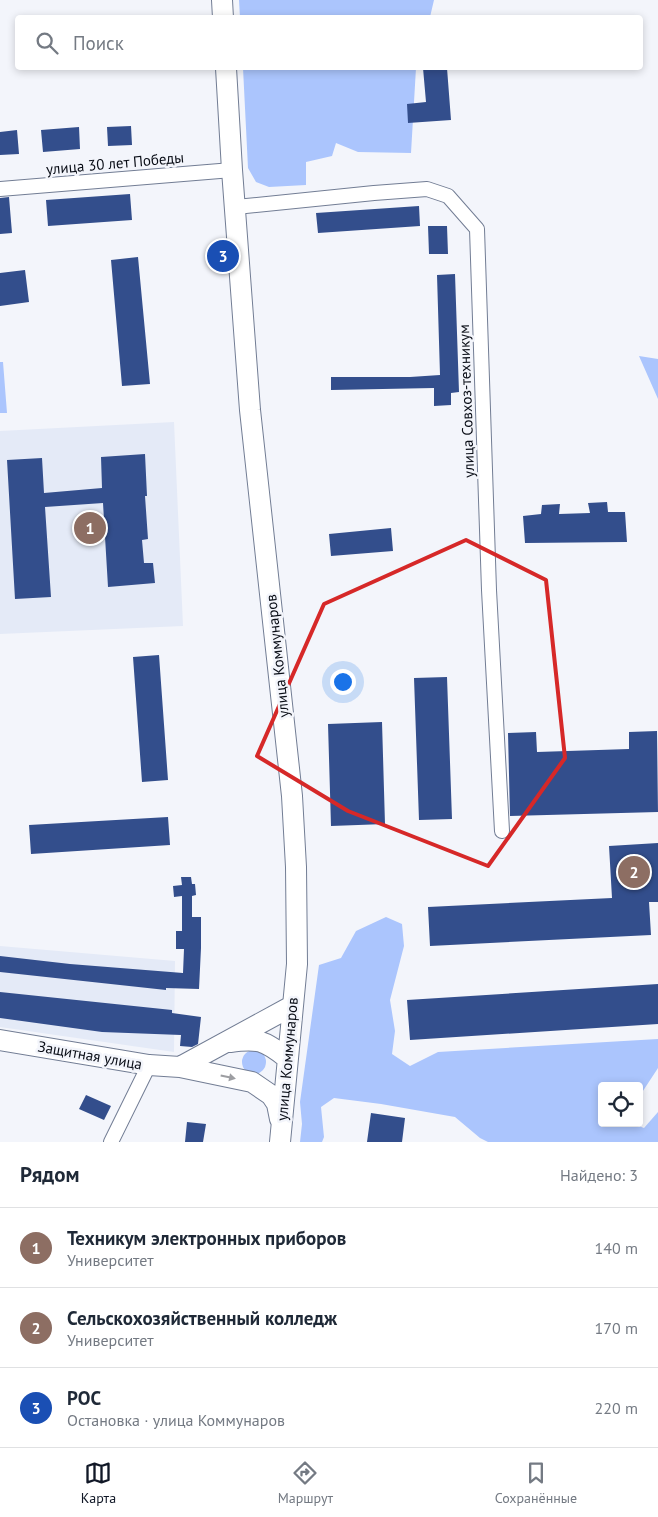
<!DOCTYPE html>
<html lang="ru">
<meta charset="utf-8">
<style>
:root{--surface:#fff;--page:#f2f2f3;--text:#1f2937;--muted:#747a83;--line:#e0e1e3;--accent:#111827}
body{margin:0;font-family:"PT Sans",sans-serif;background:var(--page);color:var(--text)}
.controls{position:absolute;right:15px;bottom:15px;display:grid;overflow:hidden;border-radius:5px;box-shadow:0 2px 8px #0003}
.controls button{width:45px;height:45px;display:grid;place-items:center;padding:0;border:0;border-bottom:1px solid var(--line);background:var(--surface);color:var(--text);font:25px sans-serif}
.you{position:absolute;left:342px;top:681px;width:18px;height:18px;margin:-12px;border:4px solid #fff;border-radius:50%;background:#1a73e8;box-shadow:0 0 0 8px #1a73e833}
.badge{display:grid;place-items:center;width:32px;height:32px;border-radius:50%;background:var(--accent);color:#fff;font-size:16px;font-weight:700}
.pin{position:absolute;translate:-50% -50%;border:2px solid #fff;box-shadow:0 1px 5px #0006}
.list{margin:0;padding:0;list-style:none}
h2{display:flex;justify-content:space-between;align-items:center;height:65px;margin:0;padding:0 20px;font-size:21px}
h2 small{font-size:16px;font-weight:400;color:var(--muted)}
.list li{display:grid;grid-template-columns:32px 1fr auto;gap:15px;align-items:center;box-sizing:border-box;height:80px;padding:0 20px;border-top:1px solid var(--line)}
.list b{display:block;font-size:19px;white-space:nowrap}
.list p{margin:0;font-size:16px;white-space:nowrap;color:var(--muted)}
.list em{font-size:16px;font-style:normal;color:var(--muted)}
.icon{flex:none;width:28px;height:28px;fill:none;stroke:currentColor;stroke-width:2;stroke-linecap:round;stroke-linejoin:round}
.map{position:relative;flex:none;width:658px;height:1142px;overflow:hidden}
.search{position:absolute;background:var(--surface);box-shadow:0 2px 8px #0003;left:15px;right:15px;top:15px;height:55px;display:flex;align-items:center;gap:12px;box-sizing:border-box;padding:0 18px;border-radius:5px;color:var(--muted);font-size:19px}
.sheet{height:305px;background:var(--surface)}
nav{display:flex;justify-content:space-around;align-items:center;box-sizing:border-box;height:70px;border-top:1px solid var(--line);background:var(--surface);font-size:14px;color:var(--muted)}
nav a{display:grid;justify-items:center;gap:2px}
nav .on{color:var(--accent)}
.map>svg:first-child{display:block}
.built{fill:#e4eaf7}
.green{fill:#abc5fd}
.building{fill:#334e8c}
.lines{fill:none;stroke-linecap:round;stroke-linejoin:round}
.street-casing{stroke:#727d94;stroke-width:16}
.secondary-casing{stroke:#727d94;stroke-width:22}
.street{stroke:#fff;stroke-width:14}
.secondary{stroke:#fff;stroke-width:20}
.oneway{fill:#9d9ea2}
.marked{fill:none;stroke:#d62828;stroke-width:4;stroke-linejoin:round}
.labels{text-anchor:middle;dominant-baseline:central;stroke-width:5;stroke-linejoin:round;paint-order:stroke}
.street-label{font-size:15px;fill:#090d16;stroke:#f3f5fb}
</style>
<div class="map">
<svg width="658" height="1142" viewBox="0 0 658 1142">
<rect width="100%" height="100%" fill="#f3f5fb"/>
<path class="built" d="M 174,422 L 183,626 L 0,634 L 0,431 Z
M 0,946 L 175,961 L 174,1052 L 0,1027 Z"/>
<path class="green" d="M 239,0 L 434,0 L 430,17 L 240,18 Z
M 243,68 L 416,68 L 411,153 L 358,152 L 336,143 L 332,156 L 306,162 L 306,185 L 269,187 L 256,182 L 248,168 Z
M 639,356 L 658,359 L 658,399 Z
M 0,362 L 3,362 L 7,413 L 0,413 Z
M 386,917 L 402,924 L 404,946 L 390,1000 L 395,1031 L 392,1054 L 410,1066 L 438,1052 L 658,1039 L 658,1068 L 639,1097 L 639,1086 L 602,1086 L 602,1123 L 631,1123 L 644,1128 L 658,1112 L 658,1142 L 488,1142 L 480,1138 L 455,1117 L 381,1104 L 334,1098 L 321,1107 L 324,1137 L 322,1142 L 300,1142 L 302,1124 L 300,1102 L 319,965 L 341,958 L 356,931 Z
M242 1062a12 12 0 1 1 24 0a12 12 0 1 1-24 0Z"/>
<path class="building" d="M 423,68 L 447,68 L 451,120 L 408,123 L 407,104 L 426,102 Z
M 131,126 L 132,145 L 108,146 L 107,127 Z
M 79,127 L 80,149 L 43,152 L 41,130 Z
M 17,130 L 19,154 L 0,155 L 0,132 Z
M 130,194 L 132,220 L 48,226 L 46,200 Z
M 9,197 L 12,233 L 0,234 L 0,198 Z
M 419,206 L 420,226 L 318,233 L 316,213 Z
M 428,226 L 447,226 L 448,254 L 429,254 Z
M 138,257 L 150,384 L 122,386 L 111,260 Z
M 25,270 L 29,302 L 0,306 L 0,273 Z
M 455,274 L 459,392 L 451,393 L 451,405 L 434,406 L 434,388 L 331,390 L 331,377 L 410,377 L 440,375 L 437,275 Z
M 145,454 L 147,496 L 145,496 L 148,539 L 142,540 L 144,563 L 153,563 L 155,583 L 108,587 L 103,503 L 45,507 L 51,597 L 15,599 L 7,460 L 42,458 L 44,493 L 102,488 L 101,457 Z
M 607,502 L 608,512 L 625,512 L 627,542 L 525,543 L 523,516 L 541,514 L 542,505 L 560,504 L 559,514 L 590,513 L 588,503 Z
M 391,528 L 393,551 L 331,556 L 329,534 Z
M 159,655 L 168,780 L 142,782 L 133,657 Z
M 447,677 L 452,819 L 419,820 L 414,678 Z
M 382,722 L 385,824 L 331,826 L 328,724 Z
M 657,731 L 658,812 L 510,816 L 508,733 L 536,732 L 537,752 L 629,749 L 629,732 Z
M 168,817 L 170,845 L 31,854 L 29,825 Z
M 658,843 L 658,902 L 649,902 L 651,935 L 430,946 L 428,907 L 612,898 L 609,846 Z
M 181,877 L 191,877 L 192,884 L 195,884 L 196,895 L 192,896 L 192,917 L 201,917 L 201,948 L 199,989 L 166,988 L 166,990 L 0,972 L 0,956 L 70,964 L 183,973 L 184,949 L 176,949 L 176,931 L 182,931 L 182,896 L 174,897 L 173,886 L 182,885 Z
M 658,984 L 658,1024 L 410,1040 L 407,1000 Z
M 0,992 L 172,1010 L 172,1013 L 201,1017 L 198,1044 L 192,1047 L 180,1046 L 181,1035 L 102,1032 L 0,1018 Z
M 86,1095 L 111,1106 L 104,1120 L 79,1109 Z
M 371,1113 L 405,1118 L 402,1142 L 367,1142 Z
M 187,1122 L 206,1124 L 203,1142 L 185,1142 Z"/>
<g class="lines">
<defs>
<path id="street" d="M 0,189 L 232,170
M 236,207 L 374,193 L 427,189 L 448,196 L 477,229 L 489,590 L 502,831
M 111,1142 L 149,1065"/>
<path id="secondary" d="M 222,0 L 223,18
M 226,68 L 232,170 L 250,410 L 292,796 L 296,867 L 297,964 L 280,1142
M 0,1040 L 149,1065 L 180,1067 L 252,1082 L 271,1095 L 277,1104 L 280,1119
M 230,1042 C 258,1038 264,1040 287,1058
M 180,1067 L 292,1006"/>
</defs>
<use href="#street" class="street-casing"/>
<use href="#secondary" class="secondary-casing"/>
<use href="#street" class="street"/>
<use href="#secondary" class="secondary"/>
</g>
<defs><path id="oneway-solid" d="M-6-.8H1V-3.2L6.5 0L1 3.2V.8H-6Z" transform="scale(1.25)"/></defs>
<use class="oneway" href="#oneway-solid" transform="translate(228 1077) rotate(12)"/>
<path class="marked" d="M 466,540 L 546,580 L 565,758 L 488,866 L 348,811 L 257,756 L 324,604 Z"/>
<g class="labels">
<g class="street-label">
<text transform="translate(115 163) rotate(-5)">улица 30 лет Победы</text>
<text transform="translate(466 401) rotate(-92)">улица Совхоз-техникум</text>
<text transform="translate(277 656) rotate(-96)">улица Коммунаров</text>
<text transform="translate(90 1055) rotate(10)">Защитная улица</text>
<text transform="translate(287 1059) rotate(-85)">улица Коммунаров</text>
</g>
</g>
</svg>
<div class="controls">
<button><svg class="icon" aria-label="locate" viewBox="0 0 24 24"><circle cx="12" cy="12" r="6"/><path d="M12 2v4M12 18v4M2 12h4M18 12h4"/></svg></button>
</div>
<div class="you"></div>
<div class="pin badge" style="left:90px;top:528px;background:#8d6e63">1</div>
<div class="pin badge" style="left:634px;top:872px;background:#8d6e63">2</div>
<div class="pin badge" style="left:223px;top:256px;background:#1a4fb4">3</div>
<div class="search"><svg class="icon" aria-label="search" viewBox="0 0 24 24"><circle cx="10" cy="10" r="6"/><path d="M15 15l6 6"/></svg>Поиск</div>
</div>
<section class="sheet">
<h2>Рядом<small>Найдено: 3</small></h2>
<ul class="list">
<li><span class="badge" style="background:#8d6e63">1</span><div><b>Техникум электронных приборов</b><p>Университет</p></div><em>140 m</em></li>
<li><span class="badge" style="background:#8d6e63">2</span><div><b>Сельскохозяйственный колледж</b><p>Университет</p></div><em>170 m</em></li>
<li><span class="badge" style="background:#1a4fb4">3</span><div><b>РОС</b><p>Остановка · улица Коммунаров</p></div><em>220 m</em></li>
</ul>
</section>
<nav>
<a class="on"><svg class="icon" aria-label="map" viewBox="0 0 24 24"><path d="M3 6l6-2 6 2 6-2v14l-6 2-6-2-6 2zM9 4v14M15 6v14"/></svg>Карта</a>
<a><svg class="icon" aria-label="directions" viewBox="0 0 24 24"><path d="M12 3l9 9-9 9-9-9zM9 14v-3h6M13 9l2 2-2 2"/></svg>Маршрут</a>
<a><svg class="icon" aria-label="saved" viewBox="0 0 24 24"><path d="M7 4h10v16l-5-4-5 4z"/></svg>Сохранённые</a>
</nav>
